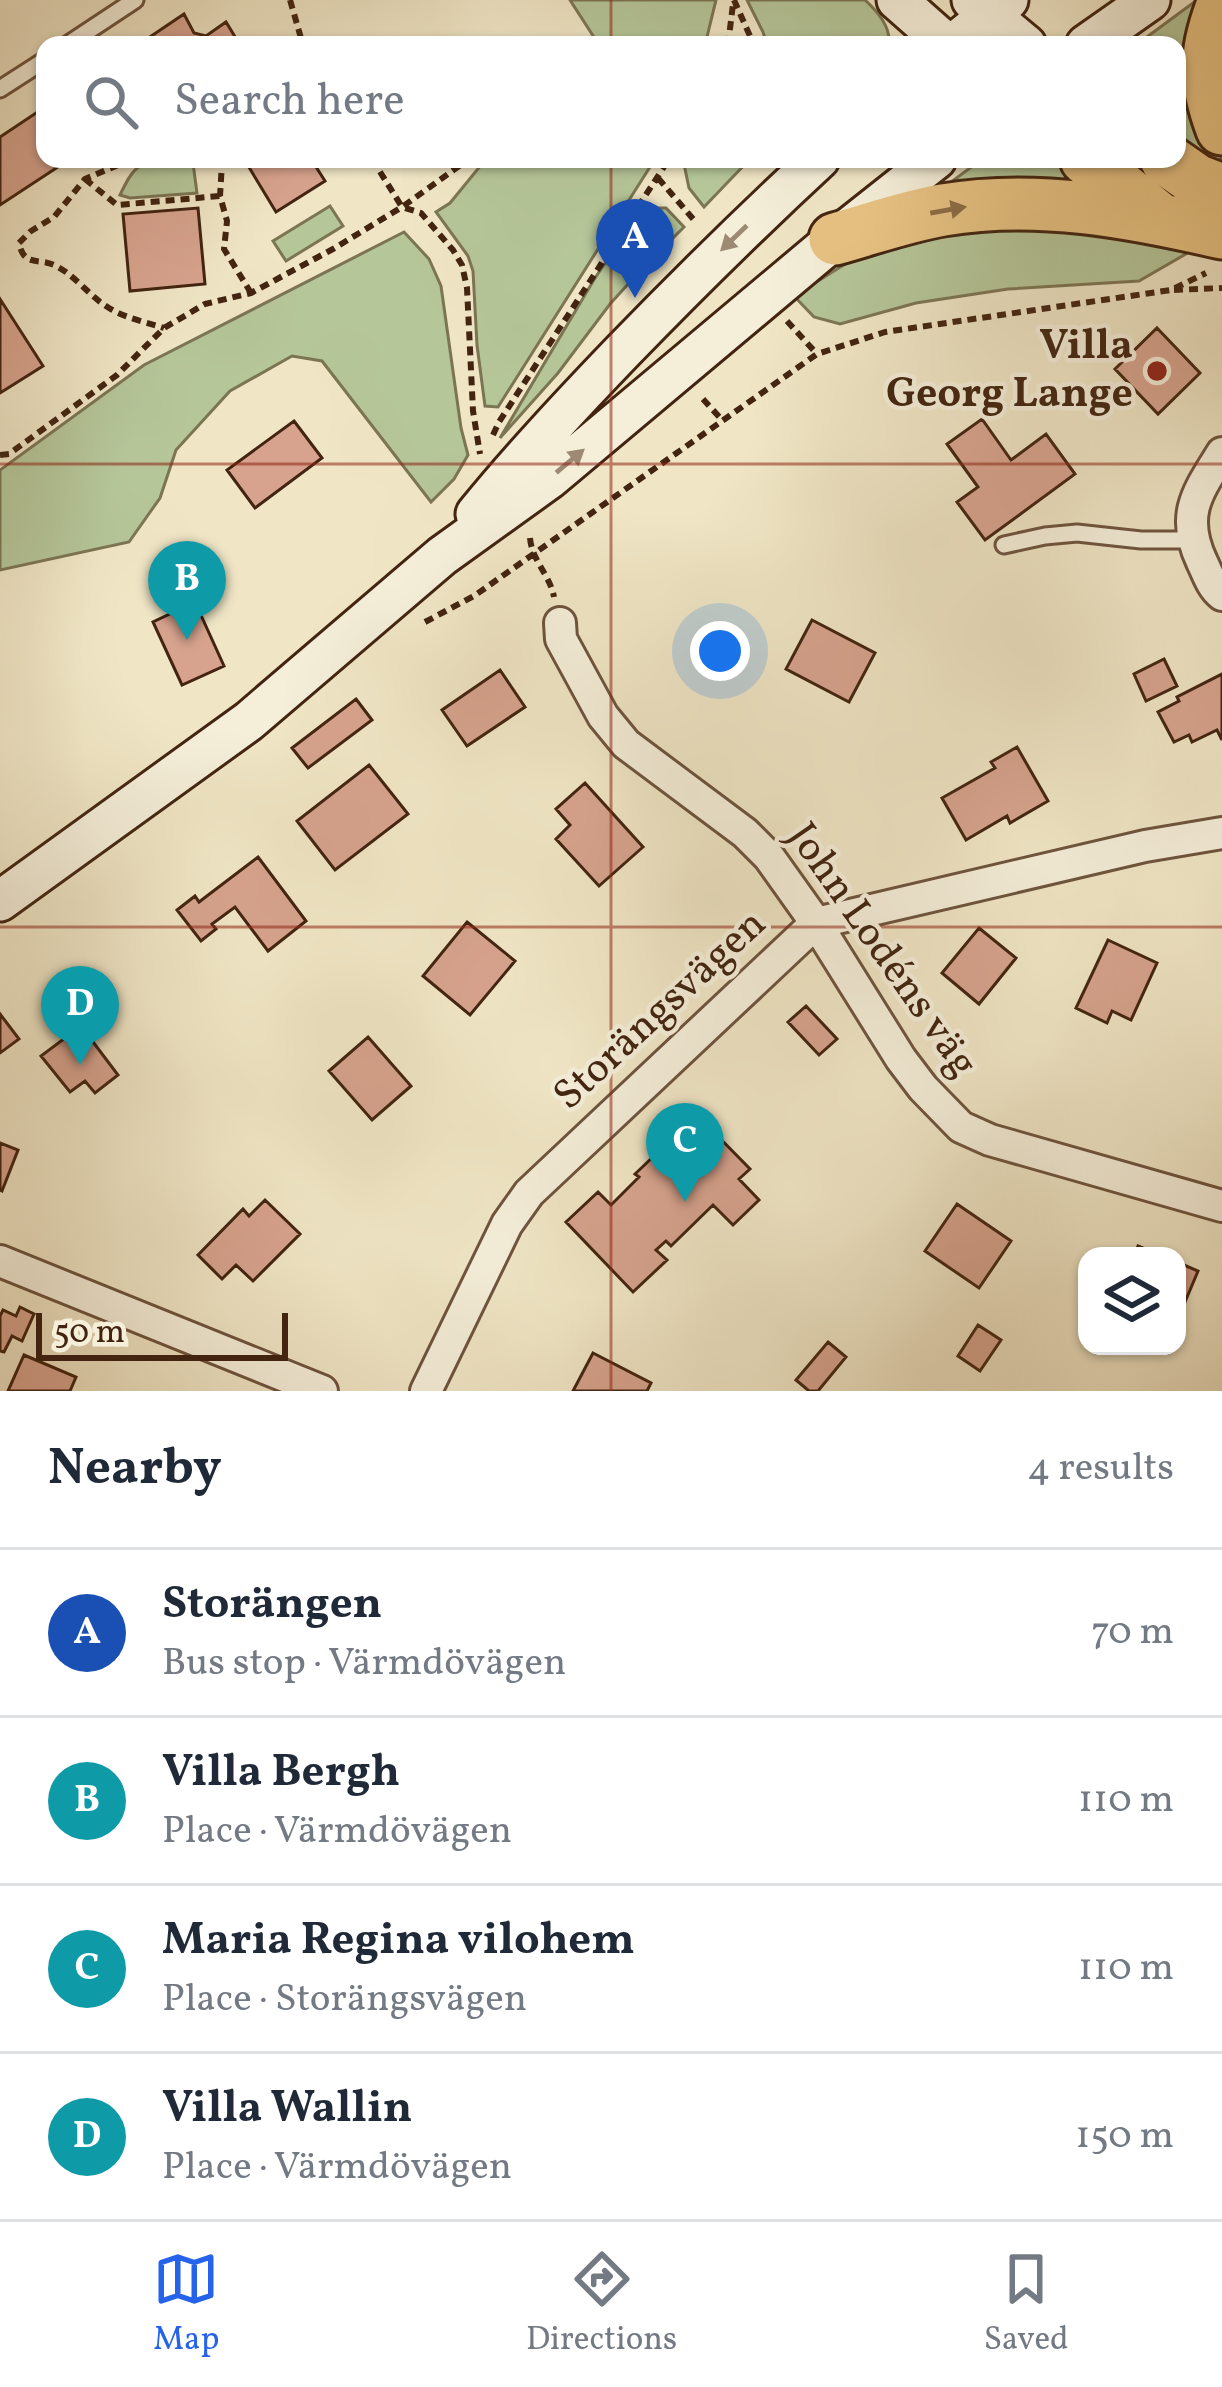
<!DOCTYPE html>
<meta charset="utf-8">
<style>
:root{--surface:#fff;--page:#f2f2f3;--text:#1f2937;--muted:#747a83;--line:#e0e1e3;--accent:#2563eb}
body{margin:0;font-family:Vollkorn,serif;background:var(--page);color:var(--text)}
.controls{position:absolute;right:36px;bottom:36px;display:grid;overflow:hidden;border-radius:24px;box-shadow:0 3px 9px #0004}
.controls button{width:108px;height:108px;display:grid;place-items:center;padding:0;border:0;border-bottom:3px solid var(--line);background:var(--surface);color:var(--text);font:60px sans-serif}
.scale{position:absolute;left:36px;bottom:30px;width:252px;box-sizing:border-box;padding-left:12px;border:6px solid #422410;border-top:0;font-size:33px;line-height:42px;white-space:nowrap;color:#422410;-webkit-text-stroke:9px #f5efda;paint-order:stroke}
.you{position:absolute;left:720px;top:651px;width:42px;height:42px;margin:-30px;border:9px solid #fff;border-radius:50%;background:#1a73e8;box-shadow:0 0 0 18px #1a73e833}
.badge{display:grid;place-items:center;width:78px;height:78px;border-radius:50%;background:var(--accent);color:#fff;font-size:39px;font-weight:700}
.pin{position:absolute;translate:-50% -99px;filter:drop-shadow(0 3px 6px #0008)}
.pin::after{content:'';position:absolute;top:63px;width:42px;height:36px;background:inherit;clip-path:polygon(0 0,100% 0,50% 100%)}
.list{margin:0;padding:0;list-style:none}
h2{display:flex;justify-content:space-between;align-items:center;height:156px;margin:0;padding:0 48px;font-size:51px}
h2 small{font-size:39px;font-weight:400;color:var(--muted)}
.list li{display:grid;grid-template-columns:78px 1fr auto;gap:36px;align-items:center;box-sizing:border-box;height:168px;padding:0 48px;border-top:3px solid var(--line)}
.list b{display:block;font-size:45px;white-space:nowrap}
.list p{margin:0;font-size:39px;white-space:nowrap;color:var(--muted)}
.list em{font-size:39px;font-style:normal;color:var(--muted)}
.icon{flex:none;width:66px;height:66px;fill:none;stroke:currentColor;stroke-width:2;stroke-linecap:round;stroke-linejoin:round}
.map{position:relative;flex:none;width:1222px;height:1391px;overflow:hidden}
.search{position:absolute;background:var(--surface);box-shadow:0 3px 9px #0004;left:36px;right:36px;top:36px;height:132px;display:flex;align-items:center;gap:30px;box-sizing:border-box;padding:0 42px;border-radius:24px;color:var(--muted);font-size:45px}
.sheet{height:828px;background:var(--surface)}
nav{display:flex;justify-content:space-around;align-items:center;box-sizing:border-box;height:168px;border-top:3px solid var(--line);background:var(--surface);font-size:33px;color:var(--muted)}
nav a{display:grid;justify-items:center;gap:6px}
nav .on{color:var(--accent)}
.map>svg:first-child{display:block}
.green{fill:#b5c699;stroke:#7c7554;stroke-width:3}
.building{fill:#d7a38e;stroke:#422410;stroke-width:3}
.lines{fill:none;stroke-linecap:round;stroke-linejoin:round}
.service-casing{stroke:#6e543e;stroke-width:21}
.minor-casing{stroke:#6e543e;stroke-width:36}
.secondary-casing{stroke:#422410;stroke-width:45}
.motorway-casing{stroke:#422410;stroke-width:57}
.path{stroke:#422410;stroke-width:6;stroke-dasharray:9 6;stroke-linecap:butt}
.service{stroke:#f5efda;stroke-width:15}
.minor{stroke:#f5efda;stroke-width:30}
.secondary{stroke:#f5efda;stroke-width:39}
.motorway{stroke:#e8c383;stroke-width:51}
.oneway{fill:#8d6c44}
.oneway2{fill:#9c8a75}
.grid{fill:none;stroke:#8f2418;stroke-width:3;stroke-opacity:0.55}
.poi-dot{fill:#8f2418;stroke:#f5efda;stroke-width:4.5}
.labels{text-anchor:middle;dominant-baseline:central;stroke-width:9;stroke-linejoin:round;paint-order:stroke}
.poi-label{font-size:42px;font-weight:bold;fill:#422410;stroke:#f5efda;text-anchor:end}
.street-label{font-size:42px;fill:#422410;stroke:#f5efda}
</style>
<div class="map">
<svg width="1222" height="1391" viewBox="0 0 1222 1391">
<rect width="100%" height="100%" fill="#f0e6c6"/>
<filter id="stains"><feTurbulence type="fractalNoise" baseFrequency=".00167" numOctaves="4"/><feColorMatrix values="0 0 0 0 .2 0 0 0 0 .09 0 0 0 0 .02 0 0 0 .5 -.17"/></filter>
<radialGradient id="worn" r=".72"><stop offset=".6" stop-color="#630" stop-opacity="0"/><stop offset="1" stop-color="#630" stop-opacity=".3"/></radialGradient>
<path class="green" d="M 570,0 L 716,0 L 705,45 L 599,45 Z
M 747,0 L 865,0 C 878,12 891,27 889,45 L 767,45 L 763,32 Z
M 1197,0 L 1200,112 L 1222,161 L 1222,171 L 1177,147 L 1177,45 L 1136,45 Z
M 166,159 L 186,160 L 193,163 L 197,193 L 130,198 L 120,195 C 132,170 137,161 166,159 Z
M 486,159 L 655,159 L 498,407 L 485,406 L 477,345 L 473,271 L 468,256 L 436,212 L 450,203 Z
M 687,159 L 750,159 L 704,207 L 689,188 L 684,164 Z
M 982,159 L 1050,159 L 1096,195 L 939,191 Z
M 330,206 L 343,226 L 286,261 L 273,241 Z
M 654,208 L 666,208 L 684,227 L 658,253 L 633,228 L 638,220 Z
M 1047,223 L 1191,251 L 1139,281 L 1008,289 L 916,303 L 840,324 L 814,317 L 794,296 L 850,261 L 943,226 Z
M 404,232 L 429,259 L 441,286 L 461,428 L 468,455 L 454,479 L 431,502 L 322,361 L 292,356 L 230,391 L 176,450 L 160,498 L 129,542 L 0,570 L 0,470 L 144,365 Z
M 623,237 L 649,261 L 610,304 L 558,373 L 500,438 L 595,278 Z"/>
<path class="building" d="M 184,14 L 194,33 L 206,36 L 226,22 L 240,45 L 138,45 Z
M 45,107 L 45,159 L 70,159 L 0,205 L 0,137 Z
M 244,159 L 311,159 L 325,181 L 276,212 Z
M 198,208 L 205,284 L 130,291 L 123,214 Z
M 0,299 L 43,366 L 0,393 Z
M 1157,328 L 1200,373 L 1158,414 L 1115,369 Z
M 982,419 L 1011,460 L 1046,434 L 1075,474 L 985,540 L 957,502 L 978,487 L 947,444 Z
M 294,421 L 322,458 L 255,508 L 227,470 Z
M 195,602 L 224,666 L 182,685 L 153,622 Z
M 812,620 L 875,653 L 849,702 L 786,669 Z
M 1164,659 L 1177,686 L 1146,701 L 1134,674 Z
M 500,670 L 525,707 L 467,746 L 442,710 Z
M 1222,674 L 1222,740 L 1217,730 L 1192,742 L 1189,735 L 1174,742 L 1158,712 L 1179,701 L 1177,697 Z
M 356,699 L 372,720 L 308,768 L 292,748 Z
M 1017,747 L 1048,801 L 1010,823 L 1007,816 L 966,840 L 942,798 L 995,768 L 991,762 Z
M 369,765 L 408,814 L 335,870 L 297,821 Z
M 585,783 L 643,847 L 599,886 L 556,839 L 570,825 L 556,809 Z
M 258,857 L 306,921 L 268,951 L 235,907 L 212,924 L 216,929 L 201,941 L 177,910 L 195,896 L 199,902 Z
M 467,922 L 515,961 L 470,1015 L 423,976 Z
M 979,928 L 1016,958 L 979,1004 L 942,973 Z
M 1108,940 L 1157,963 L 1131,1020 L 1112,1011 L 1107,1023 L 1076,1008 Z
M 806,1006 L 837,1039 L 819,1055 L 788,1022 Z
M 0,1014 L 19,1039 L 0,1053 Z
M 81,1026 L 118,1075 L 95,1093 L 85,1081 L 70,1092 L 41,1056 Z
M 368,1037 L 411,1086 L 372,1120 L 329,1071 Z
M 697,1115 L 750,1169 L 739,1179 L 759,1200 L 733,1225 L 713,1205 L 671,1246 L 666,1241 L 656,1250 L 667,1260 L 633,1292 L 566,1222 L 598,1192 L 611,1205 L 639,1177 L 635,1174 Z
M 0,1143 L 18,1150 L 2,1191 L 0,1190 Z
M 265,1200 L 300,1234 L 253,1281 L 236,1265 L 222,1279 L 198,1255 L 243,1209 L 249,1216 Z
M 957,1204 L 1011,1241 L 979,1288 L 925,1251 Z
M 1138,1246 L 1162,1256 L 1134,1256 Z
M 1177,1262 L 1198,1271 L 1177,1321 Z
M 20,1307 L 34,1314 L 22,1341 L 12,1336 L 4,1352 L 0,1351 L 0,1316 L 3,1310 L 16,1316 Z
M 978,1325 L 1001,1340 L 980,1371 L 958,1356 Z
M 828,1342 L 846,1357 L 818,1391 L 809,1391 L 796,1380 Z
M 593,1353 L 651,1383 L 647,1391 L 573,1391 Z
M 24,1355 L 76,1377 L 70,1391 L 8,1391 Z"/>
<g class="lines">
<defs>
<path id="service" d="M 67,45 L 135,0
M 0,89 L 45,60
M 1004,545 L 1045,536 L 1077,533 L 1141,540 L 1192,540"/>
<path id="minor" d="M 1222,453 C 1197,493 1180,515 1202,562 C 1208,574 1211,586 1222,595
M 560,623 L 561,639 L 603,716 L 626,744 L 745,833 L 769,857 L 816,923 L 901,1059 L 923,1088 L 961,1127 L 990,1140 L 1222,1206
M 0,1261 L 322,1391
M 426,1391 L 507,1224 L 529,1193 L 816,923 L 1145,846 L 1222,833"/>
<path id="secondary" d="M 897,0 L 948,45
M 972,0 L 1026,45
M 952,45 L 1008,0
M 1086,45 L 1150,0
M 476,514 C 522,457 572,404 623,351 C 687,285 752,221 819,159
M 0,901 L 249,721 L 442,556 L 549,479 L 835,239 L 936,159"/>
<path id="motorway" d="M 1222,6 C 1204,53 1204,81 1222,129
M 1086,159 L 1160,219
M 1166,159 L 1196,180 L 1222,190
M 835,239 C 871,229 907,216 943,210 C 1036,194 1131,212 1222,233"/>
</defs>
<use href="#service" class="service-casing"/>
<use href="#minor" class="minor-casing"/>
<use href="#secondary" class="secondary-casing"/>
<use href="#motorway" class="motorway-casing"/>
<path class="path" d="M 290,0 L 303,45
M 734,0 L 754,45
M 728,45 L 733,4
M 132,159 L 85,179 L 54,217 L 31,231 L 19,243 C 24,268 39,257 56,266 C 76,276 89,296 109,308 C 125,318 146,322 164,328
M 219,159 L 222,163 L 220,196 L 227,221 L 224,249 L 251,293
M 372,159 L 402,207 L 421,213 L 453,250 L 462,265 L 467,288 L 473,411 L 480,454
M 658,178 L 694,220
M 85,179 L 117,205 L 220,196
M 624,226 L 661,261
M 1174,290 L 1222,288
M 787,321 L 817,354
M 703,399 L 722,420
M 493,435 L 499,422 L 669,159
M 0,455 L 9,454 L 117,375 L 164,328 L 205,304 L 251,293 L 333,249 L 402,207 L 469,159
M 530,538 C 532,561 550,575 554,597
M 425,622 L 474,596 L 817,354 L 885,332 L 1171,290 L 1206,273"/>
<use href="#service" class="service"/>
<use href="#minor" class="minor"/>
<use href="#secondary" class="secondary"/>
<use href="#motorway" class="motorway"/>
</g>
<defs><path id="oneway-solid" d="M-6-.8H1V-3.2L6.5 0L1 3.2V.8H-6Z" transform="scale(3)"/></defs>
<use class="oneway" href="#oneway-solid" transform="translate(948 210) rotate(-10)"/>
<g class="oneway2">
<use href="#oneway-solid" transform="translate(734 238) rotate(136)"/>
<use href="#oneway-solid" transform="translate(570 461) rotate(-40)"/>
</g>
<path class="grid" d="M 611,0 L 611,45M 611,159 L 611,1391M 0,464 L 1222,464M 0,927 L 1222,927"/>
<circle class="poi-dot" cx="1157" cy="371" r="12"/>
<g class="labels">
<g class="poi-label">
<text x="1133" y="347">Villa<tspan x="1133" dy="48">Georg Lange</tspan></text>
</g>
<g class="street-label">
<text transform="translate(881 951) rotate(55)">John Lodéns väg</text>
<text transform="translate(661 1011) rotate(-43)">Storängsvägen</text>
</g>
</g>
<rect width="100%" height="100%" filter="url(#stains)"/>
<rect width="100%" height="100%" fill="url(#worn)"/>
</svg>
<div class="controls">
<button><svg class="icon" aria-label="layers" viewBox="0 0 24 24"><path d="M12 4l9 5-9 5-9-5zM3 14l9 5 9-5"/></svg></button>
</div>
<div class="scale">50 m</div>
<div class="you"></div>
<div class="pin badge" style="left:635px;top:298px;background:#1a4fb4">A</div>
<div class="pin badge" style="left:187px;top:640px;background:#0f9aa8">B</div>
<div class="pin badge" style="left:685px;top:1202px;background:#0f9aa8">C</div>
<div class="pin badge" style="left:80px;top:1065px;background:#0f9aa8">D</div>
<div class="search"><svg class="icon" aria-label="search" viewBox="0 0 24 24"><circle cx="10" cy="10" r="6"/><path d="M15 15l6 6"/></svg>Search here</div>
</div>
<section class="sheet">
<h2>Nearby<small>4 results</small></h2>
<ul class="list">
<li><span class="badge" style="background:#1a4fb4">A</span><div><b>Storängen</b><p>Bus stop · Värmdövägen</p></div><em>70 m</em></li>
<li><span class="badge" style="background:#0f9aa8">B</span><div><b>Villa Bergh</b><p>Place · Värmdövägen</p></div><em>110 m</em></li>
<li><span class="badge" style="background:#0f9aa8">C</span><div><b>Maria Regina vilohem</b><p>Place · Storängsvägen</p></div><em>110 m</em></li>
<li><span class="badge" style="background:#0f9aa8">D</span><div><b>Villa Wallin</b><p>Place · Värmdövägen</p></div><em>150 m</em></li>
</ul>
</section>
<nav>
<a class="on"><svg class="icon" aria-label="map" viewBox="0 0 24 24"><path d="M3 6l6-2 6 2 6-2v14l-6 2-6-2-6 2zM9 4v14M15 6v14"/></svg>Map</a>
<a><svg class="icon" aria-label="directions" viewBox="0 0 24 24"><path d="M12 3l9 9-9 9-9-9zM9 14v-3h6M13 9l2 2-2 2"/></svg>Directions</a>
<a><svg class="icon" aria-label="saved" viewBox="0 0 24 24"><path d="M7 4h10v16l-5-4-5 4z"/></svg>Saved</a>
</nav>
